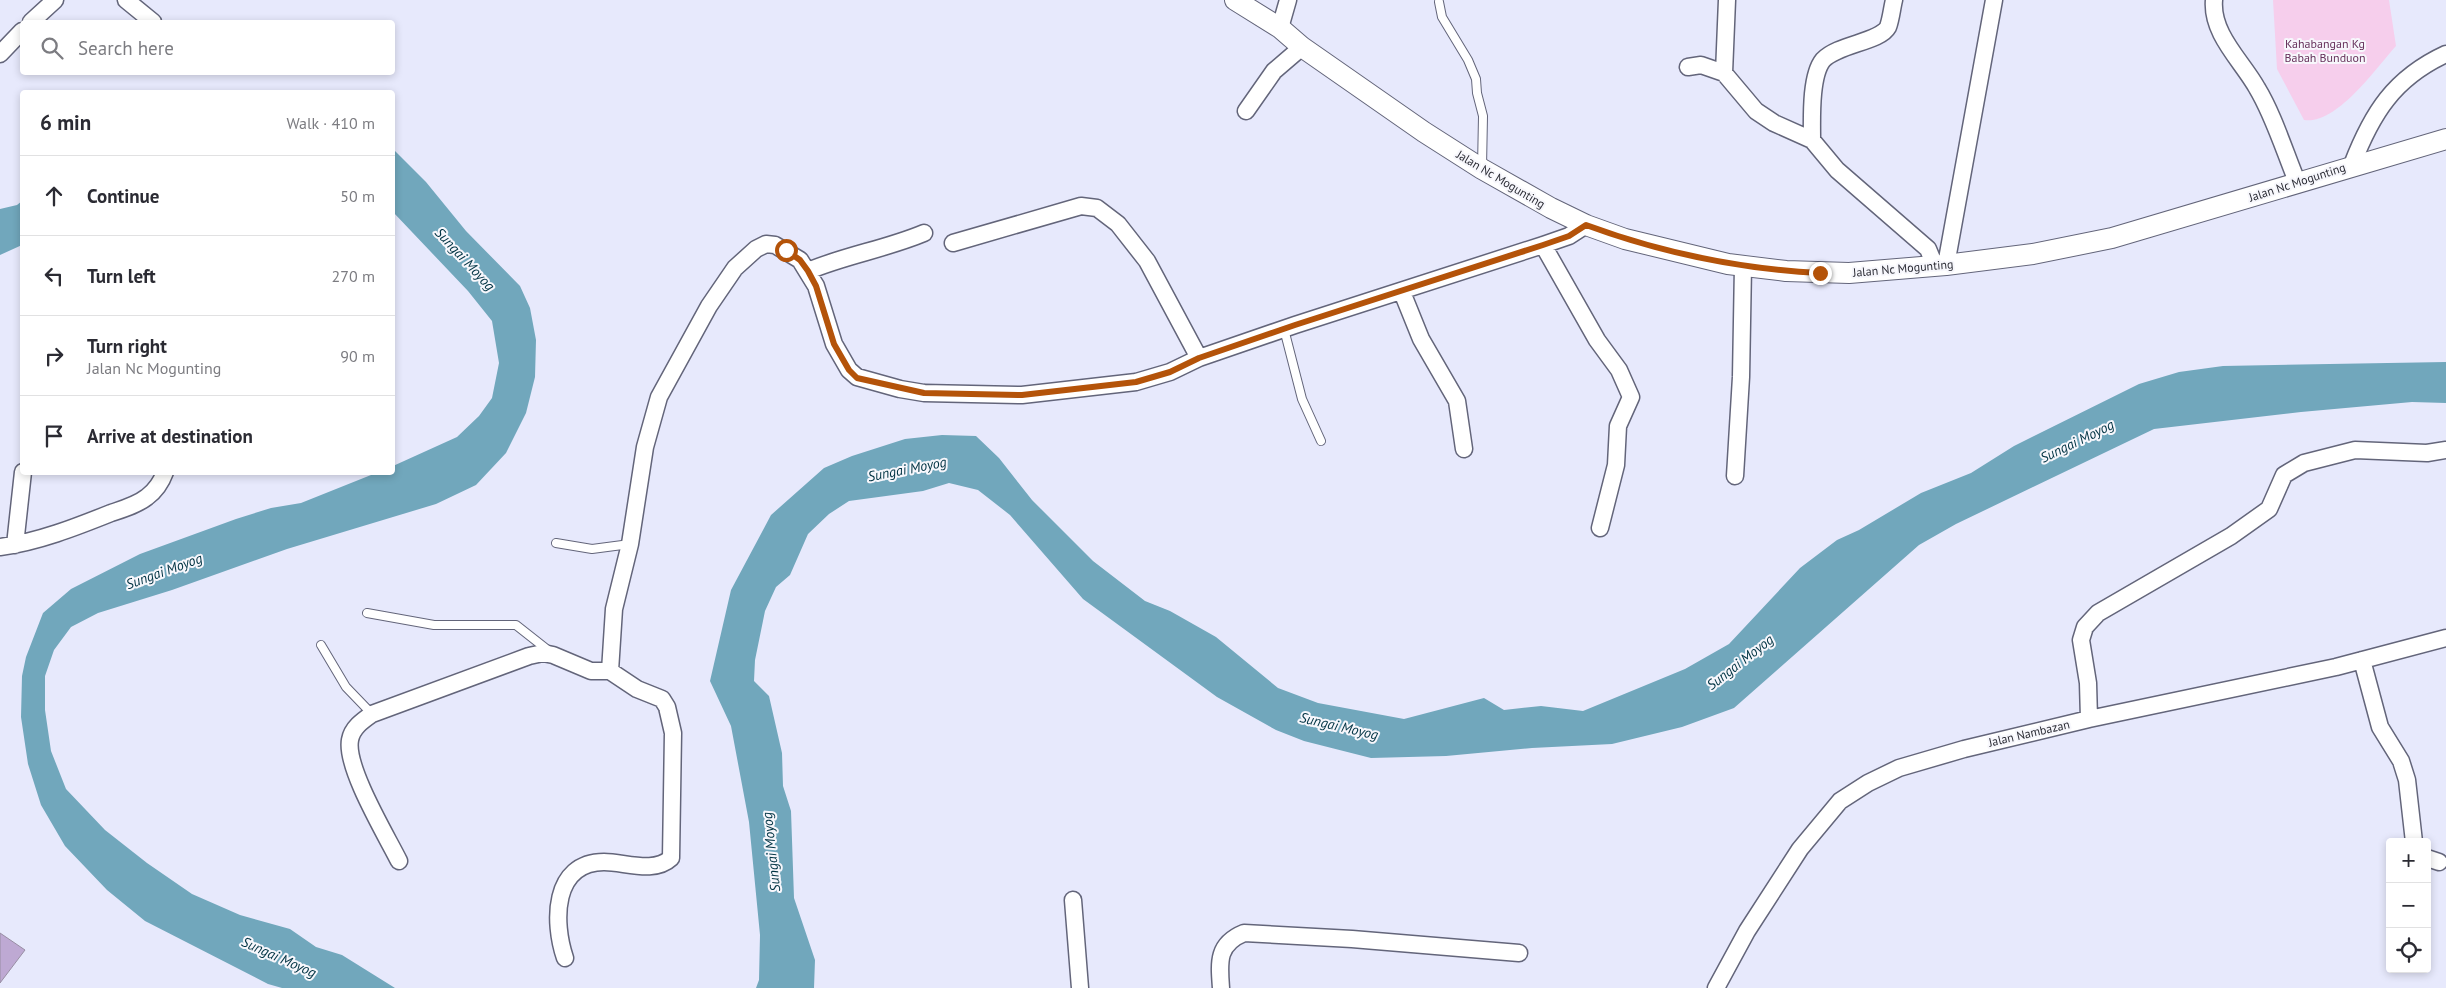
<!DOCTYPE html>
<meta charset="utf-8">
<style>
:root{--surface:#fff;--page:#f7f7f7;--text:#2b2b33;--muted:#7c7c81;--line:#e1e1e2}
body{margin:0;font-family:"PT Sans",sans-serif;background:var(--page);color:var(--text)}
.controls{position:absolute;right:15px;bottom:15px;display:grid;overflow:hidden;border-radius:5px;box-shadow:0 2px 8px #0003}
.controls button{width:45px;height:45px;display:grid;place-items:center;padding:0;border:0;border-bottom:1px solid var(--line);background:var(--surface);color:var(--text);font:25px sans-serif}
.stop{position:absolute;width:15px;height:15px;margin:-11px;border:4px solid #b45309;border-radius:50%;background:#fff}
.stop.end{background:#b45309;border-color:#fff;box-shadow:0 1px 5px #0008}
.list{margin:0;padding:0;list-style:none}
h2{display:flex;justify-content:space-between;align-items:center;height:65px;margin:0;padding:0 20px;font-size:21px}
h2 small{font-size:16px;font-weight:400;color:var(--muted)}
.list li{display:grid;grid-template-columns:32px 1fr auto;gap:15px;align-items:center;box-sizing:border-box;height:80px;padding:0 20px;border-top:1px solid var(--line)}
.list b{display:block;font-size:19px;white-space:nowrap}
.list p{margin:0;font-size:16px;white-space:nowrap;color:var(--muted)}
.list em{font-size:16px;font-style:normal;color:var(--muted)}
.icon{flex:none;width:28px;height:28px;fill:none;stroke:currentColor;stroke-width:2;stroke-linecap:round;stroke-linejoin:round}
.map{position:relative;flex:none;width:2446px;height:988px;overflow:hidden}
.search{position:absolute;background:var(--surface);box-shadow:0 2px 8px #0003;left:20px;top:20px;width:375px;height:55px;display:flex;align-items:center;gap:12px;box-sizing:border-box;padding:0 18px;border-radius:5px;color:var(--muted);font-size:19px}
.panel{position:absolute;background:var(--surface);box-shadow:0 2px 8px #0003;left:20px;top:90px;width:375px;height:385px;border-radius:5px}
.map>svg:first-child{display:block}
.green{fill:#f6ceec}
.water{fill:#71a7bc}
.building{fill:#bea9d3;stroke:#988ea3}
.lines{fill:none;stroke-linecap:round;stroke-linejoin:round}
.service-casing{stroke:#63657a;stroke-width:10}
.minor-casing{stroke:#63657a;stroke-width:19}
.tertiary-casing{stroke:#63657a;stroke-width:22}
.service{stroke:#fff;stroke-width:8}
.minor{stroke:#fff;stroke-width:16}
.tertiary{stroke:#fff;stroke-width:20}
.route{stroke:#b45309;stroke-width:6}
.labels{text-anchor:middle;dominant-baseline:central;stroke-width:4;stroke-linejoin:round;paint-order:stroke}
.park-label{font-size:12px;fill:#67325c;stroke:#f7f7fc}
.street-label{font-size:12px;fill:#2b2c35;stroke:#f7f7fc}
.water-label{font-size:14px;font-style:italic;fill:#003343;stroke:#f7f7fc}
</style>
<div class="map">
<svg width="2446" height="988" viewBox="0 0 2446 988">
<rect width="100%" height="100%" fill="#e7e9fc"/>
<path class="green" d="M 2273,0 L 2389,0 L 2396,46 C 2376,68 2337,125 2304,120 L 2277,69 Z"/>
<path class="water" d="M 393,149 L 426,182 L 466,231 L 520,286 L 530,308 L 536,340 L 535,377 L 526,413 L 506,453 L 476,485 L 436,504 L 287,549 L 172,590 L 98,613 L 71,627 L 54,650 L 45,676 L 45,710 L 51,751 L 66,789 L 105,830 L 147,863 L 192,894 L 240,915 L 290,929 L 316,947 L 342,955 L 395,988 L 282,988 L 268,984 L 145,921 L 107,890 L 65,846 L 41,805 L 28,764 L 21,717 L 22,676 L 26,657 L 43,613 L 71,589 L 140,554 L 236,519 L 271,508 L 301,503 L 376,473 L 392,472 L 393,466 L 457,437 L 479,416 L 492,398 L 499,363 L 492,321 L 468,291 L 393,212 Z
M 22,201 L 22,245 L 0,255 L 0,209 L 17,205 Z
M 2446,362 L 2446,403 L 2412,402 L 2301,412 L 2154,429 L 1956,524 L 1919,545 L 1734,708 L 1682,727 L 1612,744 L 1532,748 L 1446,756 L 1371,758 L 1304,741 L 1276,730 L 1217,697 L 1083,599 L 1010,515 L 978,490 L 949,483 L 923,491 L 849,501 L 829,514 L 808,534 L 790,575 L 776,587 L 765,611 L 755,660 L 754,681 L 769,696 L 782,753 L 783,786 L 791,811 L 794,898 L 815,960 L 814,988 L 756,988 L 759,980 L 760,935 L 749,822 L 731,726 L 710,681 L 731,590 L 771,515 L 824,468 L 852,456 L 905,439 L 942,435 L 976,436 L 999,458 L 1032,500 L 1093,561 L 1145,601 L 1170,611 L 1216,637 L 1278,688 L 1318,703 L 1404,719 L 1484,698 L 1504,710 L 1541,706 L 1583,711 L 1685,669 L 1729,644 L 1800,568 L 1837,540 L 1859,530 L 1921,493 L 1971,473 L 2014,446 L 2139,384 L 2179,372 L 2223,366 Z"/>
<path class="building" d="M 0,933 L 25,950 L 0,983 Z"/>
<g class="lines">
<defs>
<path id="service" d="M 1439,2 L 1442,17 L 1468,60 L 1476,79 L 1477,93 L 1483,116 L 1482,167
M 1284,329 L 1302,399 L 1321,441
M 556,543 L 592,549 L 630,544
M 367,613 L 434,625 L 516,625 L 549,651
M 321,645 L 346,687 L 372,714"/>
<path id="minor" d="M 126,0 L 153,22
M 2214,0 C 2211,34 2242,61 2257,88 C 2274,116 2285,153 2298,184
M 31,22 L 55,0
M 1280,28 L 1288,0
M 0,54 L 22,31
M 1688,67 L 1701,65 L 1724,73 L 1756,111 L 1774,123 L 1812,140 L 1837,170 L 1928,249 L 1935,266
M 1724,73 L 1727,0
M 1246,111 L 1274,71 L 1302,47
M 1812,140 C 1812,120 1810,76 1823,60 C 1838,44 1880,42 1888,27 C 1891,19 1892,8 1894,0
M 2352,165 C 2372,113 2394,78 2446,54
M 953,243 L 1081,206 L 1097,208 L 1118,224 L 1147,261 L 1199,358
M 1543,245 L 1597,340 L 1619,370 L 1631,397 L 1618,426 L 1616,465 L 1600,528
M 1946,265 L 1994,0
M 808,271 C 846,255 886,249 924,233
M 1402,292 L 1421,339 L 1457,401 L 1464,449
M 1735,476 L 1741,377 L 1743,266
M 15,545 L 23,472
M 0,547 C 38,542 76,527 111,513 C 123,509 137,505 147,497 C 155,491 161,483 165,472
M 2362,660 L 2380,727 L 2401,761 L 2407,780 L 2414,842
M 610,671 L 614,609 L 630,544 L 645,447 L 659,397 L 709,306 L 735,268 L 756,249 L 766,244 L 775,245 L 800,260 L 816,286 L 834,344 L 849,370 L 857,377 L 900,389 L 924,393 L 1022,395 L 1136,382 L 1170,372 L 1199,358 L 1295,325 L 1543,245 L 1569,236 L 1586,225
M 2089,719 L 2088,683 L 2081,640 L 2085,627 L 2098,613 L 2231,536 L 2269,509 L 2284,475 L 2304,463 L 2355,450 L 2427,453 L 2446,450
M 2427,858 L 2439,862
M 399,861 C 386,835 345,767 350,740 C 352,728 362,721 372,714 L 529,656 L 543,653 L 553,655 L 591,671 L 610,671 L 637,689 L 662,699 L 667,707 L 673,733 L 671,858 C 654,874 625,862 604,862 C 552,862 553,923 565,958
M 1073,900 L 1080,988
M 1221,988 C 1219,962 1217,944 1244,933 L 1352,939 L 1519,953
M 1716,988 L 1747,931 L 1800,849 L 1840,801 L 1868,783 L 1899,768 L 1964,749 L 2089,719 L 2336,667 L 2446,638"/>
<path id="tertiary" d="M 1235,0 L 1280,28 L 1302,47 L 1424,132 L 1482,169 L 1551,208 L 1586,225 L 1625,239 L 1728,264 L 1786,271 L 1849,273 L 1946,265 L 2033,254 L 2112,238 L 2446,139"/>
</defs>
<use href="#service" class="service-casing"/>
<use href="#minor" class="minor-casing"/>
<use href="#tertiary" class="tertiary-casing"/>
<use href="#service" class="service"/>
<use href="#minor" class="minor"/>
<use href="#tertiary" class="tertiary"/>
</g>
<g class="lines">
<path class="route" d="M 786,250 L 800,260 L 808,271 L 816,286 L 834,344 L 849,370 L 857,378 L 924,393 L 1022,395 L 1136,382 L 1170,372 L 1199,358 L 1295,325 L 1543,245 L 1569,236 L 1586,225 C 1662,253 1740,269 1820,273"/>
</g>
<g class="labels">
<g class="park-label">
<text x="2325" y="43">Kahabangan Kg<tspan x="2325" dy="14">Babah Bunduon</tspan></text>
</g>
<g class="street-label">
<text transform="translate(1501 179) rotate(31)">Jalan Nc Mogunting</text>
<text transform="translate(2297 182) rotate(-18)">Jalan Nc Mogunting</text>
<text transform="translate(1903 268) rotate(-5)">Jalan Nc Mogunting</text>
<text transform="translate(2029 733) rotate(-13)">Jalan Nambazan</text>
</g>
<g class="water-label">
<text transform="translate(465 259) rotate(47)">Sungai Moyog</text>
<text transform="translate(2077 441) rotate(-26)">Sungai Moyog</text>
<text transform="translate(907 469) rotate(-11)">Sungai Moyog</text>
<text transform="translate(164 571) rotate(-20)">Sungai Moyog</text>
<text transform="translate(1740 662) rotate(-38)">Sungai Moyog</text>
<text transform="translate(1339 726) rotate(13)">Sungai Moyog</text>
<text transform="translate(771 852) rotate(-96)">Sungai Moyog</text>
<text transform="translate(279 957) rotate(24)">Sungai Moyog</text>
</g>
</g>
</svg>
<div class="controls">
<button>+</button>
<button>−</button>
<button><svg class="icon" aria-label="locate" viewBox="0 0 24 24"><circle cx="12" cy="12" r="6"/><path d="M12 2v4M12 18v4M2 12h4M18 12h4"/></svg></button>
</div>
<div class="stop" style="left:786px;top:250px"></div>
<div class="stop end" style="left:1820px;top:273px"></div>
<div class="search"><svg class="icon" aria-label="search" viewBox="0 0 24 24"><circle cx="10" cy="10" r="6"/><path d="M15 15l6 6"/></svg>Search here</div>
<section class="panel">
<h2>6 min<small>Walk · 410 m</small></h2>
<ul class="list">
<li><svg class="icon" aria-label="ahead" viewBox="0 0 24 24"><path d="M12 20V5M6 11l6-6 6 6"/></svg><div><b>Continue</b></div><em>50 m</em></li>
<li><svg class="icon" aria-label="left" viewBox="0 0 24 24"><path d="M17 20v-9H6M10 6l-5 5 5 5"/></svg><div><b>Turn left</b></div><em>270 m</em></li>
<li><svg class="icon" aria-label="right" viewBox="0 0 24 24"><path d="M7 20v-9h11M14 6l5 5-5 5"/></svg><div><b>Turn right</b><p>Jalan Nc Mogunting</p></div><em>90 m</em></li>
<li><svg class="icon" aria-label="arrive" viewBox="0 0 24 24"><path d="M6 21V4h12l-3 4 3 4H6"/></svg><div><b>Arrive at destination</b></div></li>
</ul>
</section>
</div>
